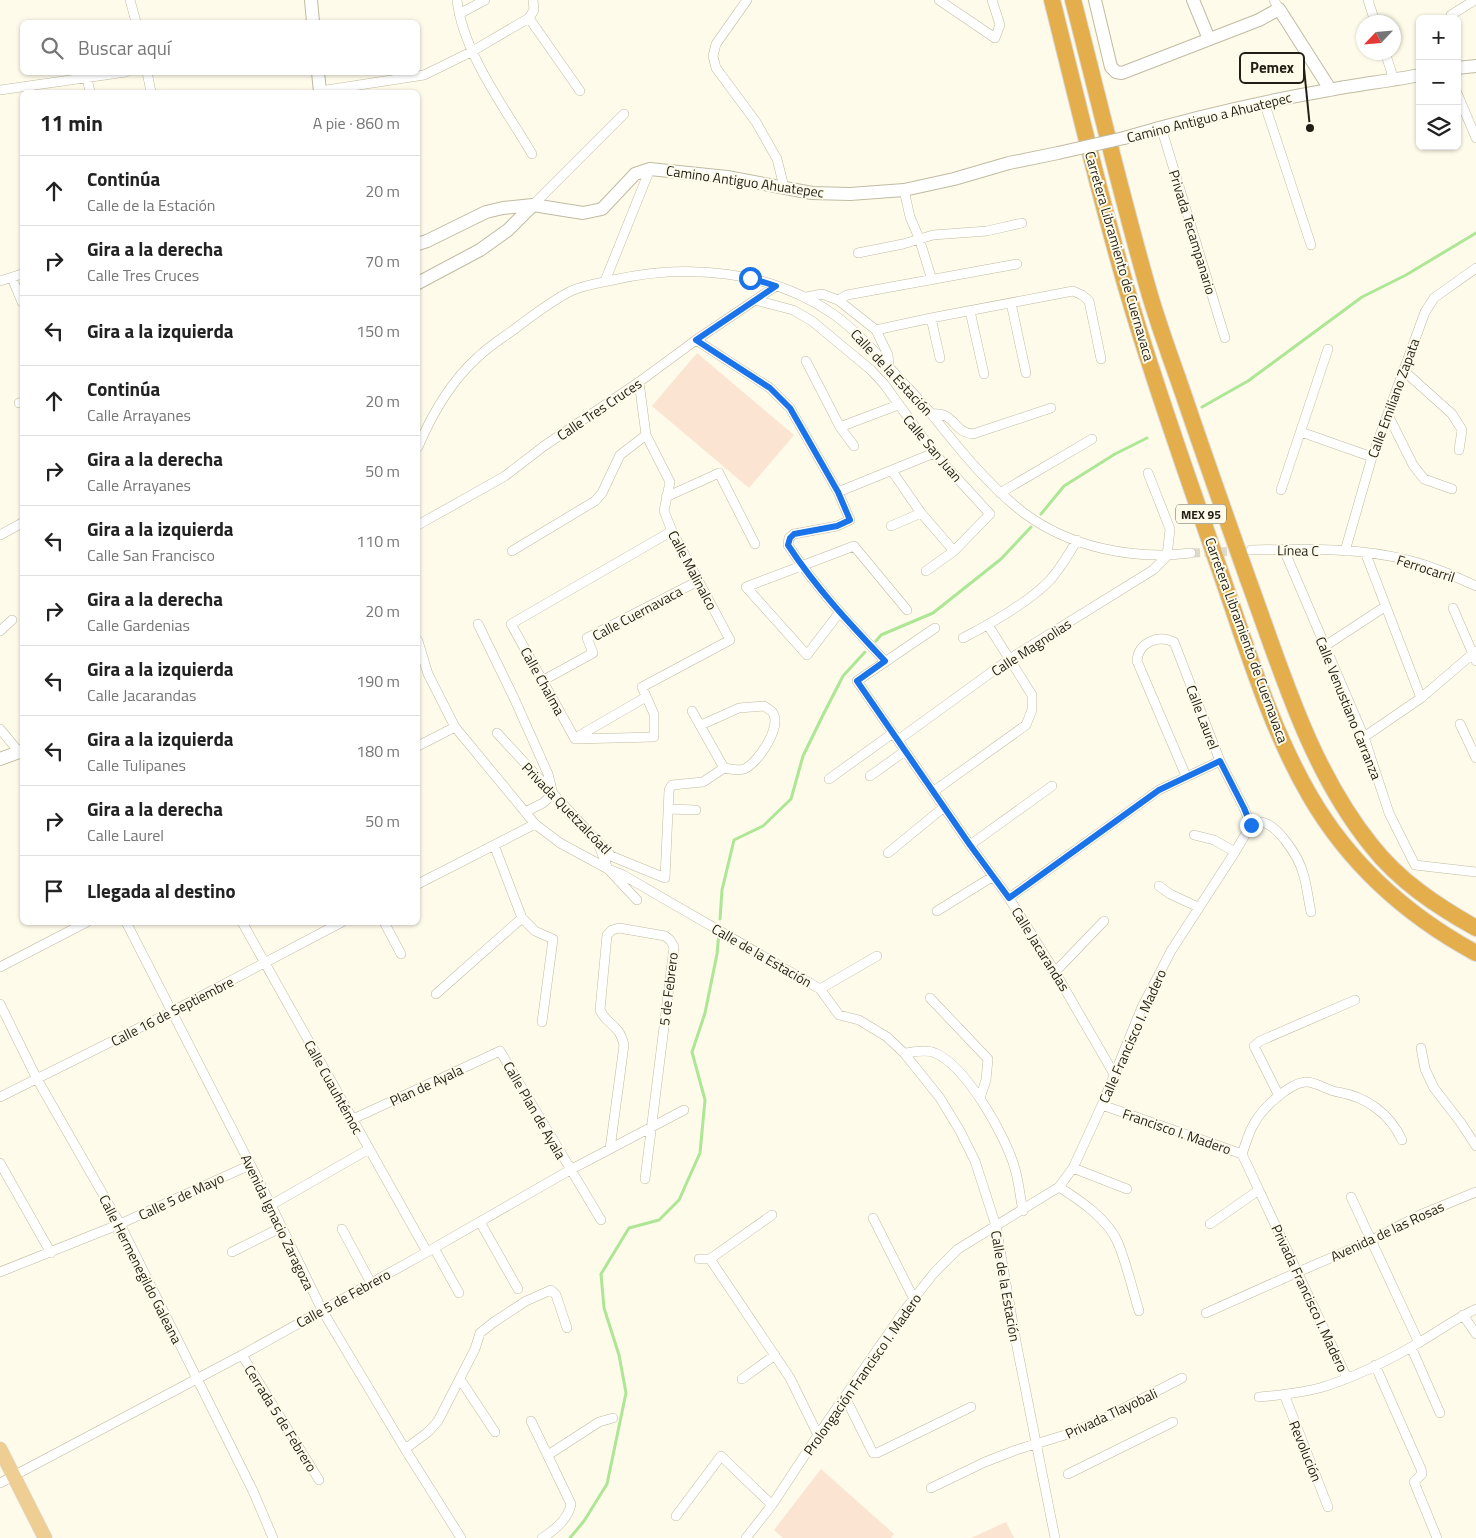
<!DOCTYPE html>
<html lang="es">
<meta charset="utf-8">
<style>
:root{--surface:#fff;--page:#f6f6f6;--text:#222;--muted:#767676;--line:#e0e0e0}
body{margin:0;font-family:"Titillium Web",sans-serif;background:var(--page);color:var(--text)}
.controls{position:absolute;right:15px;top:15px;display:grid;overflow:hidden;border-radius:8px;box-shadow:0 1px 4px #0004}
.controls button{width:45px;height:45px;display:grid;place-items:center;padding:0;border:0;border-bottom:1px solid var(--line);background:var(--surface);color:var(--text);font:25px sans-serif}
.compass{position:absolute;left:1356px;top:15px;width:45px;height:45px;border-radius:50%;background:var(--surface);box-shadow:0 1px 4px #0004;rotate:244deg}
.stop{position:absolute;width:15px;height:15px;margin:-11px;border:4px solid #1a73e8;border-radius:50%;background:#fff}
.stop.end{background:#1a73e8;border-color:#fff;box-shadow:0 1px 5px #0008}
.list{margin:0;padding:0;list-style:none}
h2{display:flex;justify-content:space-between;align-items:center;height:65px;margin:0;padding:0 20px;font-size:21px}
h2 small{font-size:16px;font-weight:400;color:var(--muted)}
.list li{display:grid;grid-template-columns:32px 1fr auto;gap:15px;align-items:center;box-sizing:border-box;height:70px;padding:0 20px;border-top:1px solid var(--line)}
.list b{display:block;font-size:19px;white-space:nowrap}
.list p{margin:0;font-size:16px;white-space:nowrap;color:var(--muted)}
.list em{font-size:16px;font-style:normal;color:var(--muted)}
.icon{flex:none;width:28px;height:28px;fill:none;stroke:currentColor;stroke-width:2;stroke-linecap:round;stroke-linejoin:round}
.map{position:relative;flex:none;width:1476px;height:1538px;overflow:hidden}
.search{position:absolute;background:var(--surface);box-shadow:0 1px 4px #0004;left:20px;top:20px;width:400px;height:55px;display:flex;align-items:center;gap:12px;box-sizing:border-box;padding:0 18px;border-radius:8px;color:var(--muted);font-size:19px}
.panel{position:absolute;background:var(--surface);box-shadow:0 1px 4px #0004;left:20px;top:90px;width:400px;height:835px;border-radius:8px}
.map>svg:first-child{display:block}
.green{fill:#fbe4d1}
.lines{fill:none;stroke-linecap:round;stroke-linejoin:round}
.stream{stroke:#ade695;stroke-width:3}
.street-tunnel{stroke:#dddacb;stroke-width:9;stroke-dasharray:9 4.5;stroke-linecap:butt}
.street-casing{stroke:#c0bba0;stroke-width:10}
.secondary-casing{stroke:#c0bba0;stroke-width:14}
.primary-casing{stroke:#dbdbda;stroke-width:15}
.highway-casing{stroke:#dbdbda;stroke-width:18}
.street{stroke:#fff;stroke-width:9}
.secondary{stroke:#fff;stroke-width:12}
.primary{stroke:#efce94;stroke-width:14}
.highway{stroke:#e4ae4c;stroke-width:16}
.secondary-bridge-casing{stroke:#c0bba0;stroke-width:14;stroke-linecap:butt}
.secondary-bridge{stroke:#fff;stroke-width:12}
.route{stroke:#1a73e8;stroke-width:6}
.labels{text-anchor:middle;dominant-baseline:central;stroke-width:4;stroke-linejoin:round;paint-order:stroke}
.shield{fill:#fefbeb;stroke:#636155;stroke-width:1}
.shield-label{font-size:12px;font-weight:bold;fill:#211f15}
.street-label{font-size:14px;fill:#211f15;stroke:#fefbeb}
.leader{fill:none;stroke:#211f15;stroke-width:2}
.callout-dot{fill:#211f15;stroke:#fefbeb;stroke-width:2}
.callout{fill:#fefbeb;stroke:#211f15;stroke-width:2}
.callout-label{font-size:15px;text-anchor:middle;font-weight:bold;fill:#211f15}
</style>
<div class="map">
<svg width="1476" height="1538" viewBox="0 0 1476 1538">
<rect width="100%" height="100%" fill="#fefbeb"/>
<path class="green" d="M 697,353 L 794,435 L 749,488 L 652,406 Z
M 821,1469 L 894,1534 L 891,1538 L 783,1538 L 774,1530 Z
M 1006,1522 L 1014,1538 L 971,1538 Z"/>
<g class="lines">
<path class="stream" d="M 1202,407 L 1248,381 L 1362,297 L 1406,275 L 1476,233
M 1041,514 L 1064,486 L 1115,454 L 1147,438
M 876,641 L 881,635 L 933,613 L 1001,559 L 1031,527
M 720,919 L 722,890 L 734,840 L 763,826 L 791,799 L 803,756 L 823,715 L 843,676 L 865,652
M 570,1538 L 584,1521 L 607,1484 L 626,1393 L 619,1355 L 604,1308 L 601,1274 L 629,1228 L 659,1220 L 679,1200 L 700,1153 L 705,1100 L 692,1052 L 705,1013 L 717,954 L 719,933"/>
<path class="street-tunnel" d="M 1191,553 L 1241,551"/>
<defs>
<path id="street" d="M 130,0 L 136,22
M 457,0 C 463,53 505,108 532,154
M 747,0 L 716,44 L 713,56 L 716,68 L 756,122 L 777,159 L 784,187
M 939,0 L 995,38 L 1000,25 L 992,0
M 1274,0 L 1279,9
M 1368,0 L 1375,22
M 459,14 L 485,0
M 529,18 L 580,91
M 1450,19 L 1451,15 L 1475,0
M 1385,52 L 1394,80
M 147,72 L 151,92
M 87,78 L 90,92
M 0,90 L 126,72
M 320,91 L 424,75 L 471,52 L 529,18 L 534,10 L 533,0
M 1457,93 L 1476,138
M 1264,102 L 1311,245
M 1161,127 L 1225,338
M 904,190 L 910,217 L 919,238 L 932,280
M 533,205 L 624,114
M 858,253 L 903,244 L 933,235 L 987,231 L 1022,223
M 12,278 L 22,302
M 0,281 L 22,274
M 605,281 L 650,169
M 806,297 L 822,294 L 838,300 L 876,330 L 888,355 L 889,366
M 755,300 L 793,310 L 812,321 L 871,370 L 884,384 L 934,453 L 990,514 L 954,551 L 926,571
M 838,300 L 847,295 L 1017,264
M 1011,303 L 1026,373
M 970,311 L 984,374
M 931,318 L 940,358
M 876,330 L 931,318 L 1073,291 L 1082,295 L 1089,301 L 1101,359
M 696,340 L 770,388 L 790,408 L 838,492 L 850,520 L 837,526 L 794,534 L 789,538 L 788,545 C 816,588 850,624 885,661
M 806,361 L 840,427 L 854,446
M 1403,370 L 1452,414 L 1462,430 L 1459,450
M 19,403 L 22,402
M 932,414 C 956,412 952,432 973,434 L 1051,408
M 1388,415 L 1413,465 L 1424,479 L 1452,489
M 840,427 L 898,405
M 1301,432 L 1372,457
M 418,447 C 432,414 451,381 478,357 C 490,345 506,336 520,325 C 536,313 553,300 571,291 C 584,285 599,283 613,280 C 685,263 770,270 833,314 C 857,331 877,354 898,377 C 909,389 922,402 933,416 C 960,450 989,486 1024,513 C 1071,548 1134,560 1191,553
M 892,471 L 921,513 L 954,551
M 1281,490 L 1328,349
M 838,492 L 934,453
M 1000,493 L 1092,439
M 666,497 L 719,473 L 755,544
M 418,525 L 505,476 L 544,446 L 639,382 L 696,340 L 776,286
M 891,526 L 921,513
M 0,535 L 22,523
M 1251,550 C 1302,549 1358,547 1408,560 C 1432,566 1454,576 1476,586
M 1284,550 L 1364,737 L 1389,813 L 1415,865 L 1476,872
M 512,551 L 595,501 L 602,493 L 620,455 L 646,435
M 1345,551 L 1372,457 L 1425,312 L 1434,298 L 1476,268
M 1365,552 L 1421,698
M 1453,608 L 1476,661
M 839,613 L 807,655 L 746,587 L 854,546 L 907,610
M 478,624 L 514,698 L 548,774 L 553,794 L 543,803 L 525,812
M 935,628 L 857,681 L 970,845 L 1009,898 L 1055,972 L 1114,1074
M 0,631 L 12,620
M 963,638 C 990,624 1030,602 1051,579 C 1061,567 1069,554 1077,540
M 418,641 L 428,674 L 455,727 L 535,824 L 560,843 L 608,869 L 623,875 L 820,989 L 839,1015 L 859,1020 L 887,1037 L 904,1053 L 940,1098 L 960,1131 L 975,1161 L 996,1226 L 1017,1347 L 1055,1538
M 1325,646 L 1386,606
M 542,681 L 593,653 L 587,638 L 698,581
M 692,711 L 724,768
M 1460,724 L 1476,758
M 0,729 L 19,752
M 497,733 L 611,856 L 665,878 L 669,790 L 672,785 L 703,782 L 724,768 C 731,769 737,771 744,769 C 757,764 782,728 773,713 C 772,711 767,708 764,706 L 739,708 L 701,725
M 577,737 L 646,697
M 1364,737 L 1421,698 L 1476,651
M 575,739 L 654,737 L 654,714 L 642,687 L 730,640 L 672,531 L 664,511 L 670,482 L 646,435 L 639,382
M 575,739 L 511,624 L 672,531
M 898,740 L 1011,658 L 1153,570 L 1167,556 L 1170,529 L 1148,473
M 418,746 L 455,727
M 870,776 L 905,751
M 1186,776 L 1137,661 C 1138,643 1158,634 1174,642 L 1220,761 L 1244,808 L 1251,825
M 829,779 L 893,733
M 934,791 L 1026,725 L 1032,710 L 1032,695 L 988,625
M 668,809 L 696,810
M 1251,825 C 1253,824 1255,823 1258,822 C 1276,820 1299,858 1303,873 C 1307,885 1308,899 1311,912
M 1194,835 L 1214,840 L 1235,852
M 494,845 L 522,918 L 535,931 L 553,939 L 542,1022
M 970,845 L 1052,786
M 599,846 L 608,869 L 637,900
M 888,853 L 944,807
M 418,884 L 535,824
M 1159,886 L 1170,894 L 1198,907
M 1009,898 L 1159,790 L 1220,761
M 937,911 L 992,877
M 126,922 L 271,1205 L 322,1310 L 405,1449 L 461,1538
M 242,922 L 427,1252
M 384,922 L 401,954
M 0,967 L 87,922
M 1055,972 L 1104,921
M 820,989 L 877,956
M 436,994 L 522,918
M 930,998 L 988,1059 L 986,1080 L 980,1098
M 0,1004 L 37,1079 L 120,1224 L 253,1491 L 273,1538
M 1421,1048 L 1425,1069 L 1434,1088 L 1461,1123 L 1476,1146
M 904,1053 C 913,1052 927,1049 935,1053 C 966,1066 1006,1136 1015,1169 C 1019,1182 1020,1197 1023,1211
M 1279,1096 L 1254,1046 L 1260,1041 L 1355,1000
M 0,1097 L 173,1011 L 342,922
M 1102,1105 L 1242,1154 L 1347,1378
M 353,1119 L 500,1051 L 601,1220
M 610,1149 L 624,1045 C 619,1023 608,1027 600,1010 L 607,935 L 612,930 L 619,928 L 665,936 L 670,940 L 674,947 L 645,1179
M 1242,1154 C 1246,1143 1249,1131 1255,1122 C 1263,1108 1288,1084 1305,1082 C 1316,1081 1327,1091 1338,1092 C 1367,1097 1390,1114 1402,1140
M 0,1163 L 51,1253
M 1073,1168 L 1127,1189
M 1059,1187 C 1081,1201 1108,1219 1118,1243 C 1127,1265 1132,1288 1139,1311
M 1351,1197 L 1419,1343
M 271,1205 L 369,1149
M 873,1218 L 914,1299
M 480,1222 L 518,1289
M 1210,1224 L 1259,1190
M 342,1229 L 371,1283
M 434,1248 L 459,1293
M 232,1252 L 282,1227
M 699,1259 L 710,1259 L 790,1378 L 818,1435
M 710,1259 L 772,1215
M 0,1272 L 120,1224 L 250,1165
M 1206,1313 L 1298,1272 L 1372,1240 L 1420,1215 L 1476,1192
M 1463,1315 L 1476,1334
M 1411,1347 L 1440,1413
M 242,1355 L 319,1480
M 1375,1365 L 1421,1469 L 1422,1474 L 1414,1482 L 1437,1538
M 460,1379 L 495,1432
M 742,1379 L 775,1355
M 1284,1394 L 1328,1507
M 845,1397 L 873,1453 L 877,1453 L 971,1407
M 1259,1397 C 1280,1395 1303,1393 1323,1387 C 1355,1377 1391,1359 1420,1342 C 1439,1331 1456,1318 1476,1309
M 531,1421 L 571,1504 C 569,1518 554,1531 542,1538
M 405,1449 L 428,1432 L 438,1421 L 475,1349 L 480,1333 L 494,1322 L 526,1301 L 551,1290 L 556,1295 L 567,1328
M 548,1455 L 599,1422 L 613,1418
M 1068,1474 L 1173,1422
M 0,1483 L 242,1355 L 427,1252 L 570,1170 L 684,1110
M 931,1488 L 985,1462 L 1016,1450 L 1065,1435 L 1105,1418 L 1182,1378
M 676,1516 L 721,1456 L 772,1505
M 746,1538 L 772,1505 L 818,1435 L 904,1311 L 934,1273 L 958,1249 L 1059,1187 L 1073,1168 L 1102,1105 L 1142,1007 L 1171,951 L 1235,852 L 1251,825"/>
<path id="secondary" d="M 311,0 L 313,22
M 1095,0 L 1111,67 L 1116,72 L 1122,73 L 1259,20 L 1279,9 L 1330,89
M 1193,0 L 1209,39
M 1457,68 L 1476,66
M 318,72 L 320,92
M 1124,138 C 1191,118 1260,102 1329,90 C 1359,84 1390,81 1420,75
M 418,244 L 427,241 L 486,212 L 503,208 L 533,205 L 583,213 L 602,209 L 635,174 L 650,169 L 727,177 L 812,193 L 850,194 L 904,190 L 954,179 L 1009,163 L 1058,153
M 418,283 L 480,250 L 508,230 L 533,205
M 0,759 L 22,751"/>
<path id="primary" d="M 0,1449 L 45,1538"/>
<path id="highway" d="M 1052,0 C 1077,99 1100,199 1129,297 C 1155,386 1187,474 1217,562 C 1245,641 1268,724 1310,796 C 1350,865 1406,915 1476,953
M 1073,0 C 1098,97 1121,195 1149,292 C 1159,327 1172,361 1184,396 C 1205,458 1227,520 1249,582 C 1282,672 1310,769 1371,845 C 1399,881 1437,906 1476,928"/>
</defs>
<use href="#street" class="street-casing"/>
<use href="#secondary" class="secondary-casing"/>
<use href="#primary" class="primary-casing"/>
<use href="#highway" class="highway-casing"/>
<use href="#street" class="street"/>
<use href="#secondary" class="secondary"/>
<use href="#primary" class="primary"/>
<use href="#highway" class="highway"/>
<defs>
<path id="secondary-bridge" d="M 1058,153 L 1124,138"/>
</defs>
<use href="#secondary-bridge" class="secondary-bridge-casing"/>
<use href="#secondary-bridge" class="secondary-bridge"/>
</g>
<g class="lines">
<path class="route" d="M 750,278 L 776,286 L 696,340 L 770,388 L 790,408 L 838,492 L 850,520 L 837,526 L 794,534 L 790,538 L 788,545 C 816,588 850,624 885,661 L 857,681 L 970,845 L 1009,898 L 1159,790 L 1220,761 L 1244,808 L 1251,825"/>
</g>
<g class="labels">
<rect class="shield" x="1176" y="504.5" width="50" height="19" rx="4"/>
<g class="shield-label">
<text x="1201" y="514">MEX 95</text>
</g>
<g class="street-label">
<text transform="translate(1209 117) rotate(-14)">Camino Antiguo a Ahuatepec</text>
<text transform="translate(745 181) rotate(8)">Camino Antiguo Ahuatepec</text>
<text transform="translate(1193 232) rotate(73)">Privada Tecampanario</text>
<text transform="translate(1120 256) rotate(74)">Carretera Libramiento de Cuernavaca</text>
<text transform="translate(892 372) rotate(47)">Calle de la Estación</text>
<text transform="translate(1393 398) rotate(-70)">Calle Emiliano Zapata</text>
<text transform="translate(599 409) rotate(-34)">Calle Tres Cruces</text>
<text transform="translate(933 448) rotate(50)">Calle San Juan</text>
<text transform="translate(1298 550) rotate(1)">Línea C</text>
<text transform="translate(1426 568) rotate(18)">Ferrocarril</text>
<text transform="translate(693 570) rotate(62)">Calle Malinalco</text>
<text transform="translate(637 613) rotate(-28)">Calle Cuernavaca</text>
<text transform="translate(1247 640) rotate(70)">Carretera Libramiento de Cuernavaca</text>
<text transform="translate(1031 647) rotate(-33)">Calle Magnolias</text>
<text transform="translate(543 681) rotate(61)">Calle Chalma</text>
<text transform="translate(1349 708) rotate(68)">Calle Venustiano Carranza</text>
<text transform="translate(1203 717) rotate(69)">Calle Laurel</text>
<text transform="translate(567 808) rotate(46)">Privada Quetzalcóatl</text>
<text transform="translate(1041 949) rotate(58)">Calle Jacarandas</text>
<text transform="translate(762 955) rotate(30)">Calle de la Estación</text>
<text transform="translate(668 989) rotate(-83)">5 de Febrero</text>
<text transform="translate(172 1011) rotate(-27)">Calle 16 de Septiembre</text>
<text transform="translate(1132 1036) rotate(-66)">Calle Francisco I. Madero</text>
<text transform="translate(426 1085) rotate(-25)">Plan de Ayala</text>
<text transform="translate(334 1087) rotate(61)">Calle Cuauhtémoc</text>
<text transform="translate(535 1110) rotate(60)">Calle Plan de Ayala</text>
<text transform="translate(1177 1131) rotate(19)">Francisco I. Madero</text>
<text transform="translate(181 1196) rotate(-25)">Calle 5 de Mayo</text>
<text transform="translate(278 1222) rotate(64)">Avenida Ignacio Zaragoza</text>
<text transform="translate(1387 1231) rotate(-25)">Avenida de las Rosas</text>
<text transform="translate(141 1269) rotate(63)">Calle Hermenegildo Galeana</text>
<text transform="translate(1006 1286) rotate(80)">Calle de la Estación</text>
<text transform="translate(343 1298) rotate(-29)">Calle 5 de Febrero</text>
<text transform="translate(1310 1298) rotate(65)">Privada Francisco I. Madero</text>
<text transform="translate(862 1374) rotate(-55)">Prolongación Francisco I. Madero</text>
<text transform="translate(1111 1413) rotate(-25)">Privada Tlayobali</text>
<text transform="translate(281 1418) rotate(58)">Cerrada 5 de Febrero</text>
<text transform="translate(1306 1451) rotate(68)">Revolución</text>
</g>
</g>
<path class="leader" d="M1310 128L1304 68"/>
<circle class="callout-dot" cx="1310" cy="128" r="5"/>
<rect class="callout" x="1240" y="53" width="64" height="30" rx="5"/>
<g class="callout-label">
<text x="1272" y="73">Pemex</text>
</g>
</svg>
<div class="controls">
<button>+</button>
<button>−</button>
<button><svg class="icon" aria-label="layers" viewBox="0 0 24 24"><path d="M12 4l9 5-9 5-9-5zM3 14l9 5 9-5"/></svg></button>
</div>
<svg class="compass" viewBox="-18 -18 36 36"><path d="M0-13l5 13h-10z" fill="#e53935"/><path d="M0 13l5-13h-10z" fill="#767676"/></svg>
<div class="stop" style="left:750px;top:278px"></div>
<div class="stop end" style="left:1251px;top:825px"></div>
<div class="search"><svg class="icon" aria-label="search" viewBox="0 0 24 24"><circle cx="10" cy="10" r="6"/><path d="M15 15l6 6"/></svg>Buscar aquí</div>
<section class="panel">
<h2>11 min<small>A pie · 860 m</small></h2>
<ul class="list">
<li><svg class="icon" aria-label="ahead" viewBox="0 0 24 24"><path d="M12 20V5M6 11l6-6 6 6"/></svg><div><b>Continúa</b><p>Calle de la Estación</p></div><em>20 m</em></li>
<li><svg class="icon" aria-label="right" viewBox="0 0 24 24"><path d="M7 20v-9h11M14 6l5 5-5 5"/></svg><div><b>Gira a la derecha</b><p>Calle Tres Cruces</p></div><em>70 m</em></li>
<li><svg class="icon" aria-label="left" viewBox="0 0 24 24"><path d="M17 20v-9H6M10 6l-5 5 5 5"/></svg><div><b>Gira a la izquierda</b></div><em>150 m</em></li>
<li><svg class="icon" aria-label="ahead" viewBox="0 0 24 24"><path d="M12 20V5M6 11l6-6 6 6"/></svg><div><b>Continúa</b><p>Calle Arrayanes</p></div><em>20 m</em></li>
<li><svg class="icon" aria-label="right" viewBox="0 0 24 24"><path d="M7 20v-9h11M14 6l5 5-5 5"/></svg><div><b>Gira a la derecha</b><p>Calle Arrayanes</p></div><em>50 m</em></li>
<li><svg class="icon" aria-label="left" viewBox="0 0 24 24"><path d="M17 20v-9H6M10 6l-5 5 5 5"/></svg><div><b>Gira a la izquierda</b><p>Calle San Francisco</p></div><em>110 m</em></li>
<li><svg class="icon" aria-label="right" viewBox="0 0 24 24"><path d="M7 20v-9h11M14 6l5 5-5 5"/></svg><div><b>Gira a la derecha</b><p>Calle Gardenias</p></div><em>20 m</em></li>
<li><svg class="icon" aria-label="left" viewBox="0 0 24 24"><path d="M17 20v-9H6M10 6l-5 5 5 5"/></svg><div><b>Gira a la izquierda</b><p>Calle Jacarandas</p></div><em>190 m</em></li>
<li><svg class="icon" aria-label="left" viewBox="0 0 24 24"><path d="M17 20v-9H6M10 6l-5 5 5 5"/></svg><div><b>Gira a la izquierda</b><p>Calle Tulipanes</p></div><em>180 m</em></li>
<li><svg class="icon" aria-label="right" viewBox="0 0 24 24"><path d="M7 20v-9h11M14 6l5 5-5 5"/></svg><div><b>Gira a la derecha</b><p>Calle Laurel</p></div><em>50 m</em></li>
<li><svg class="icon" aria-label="arrive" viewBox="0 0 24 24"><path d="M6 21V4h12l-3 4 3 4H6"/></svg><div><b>Llegada al destino</b></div></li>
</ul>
</section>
</div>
